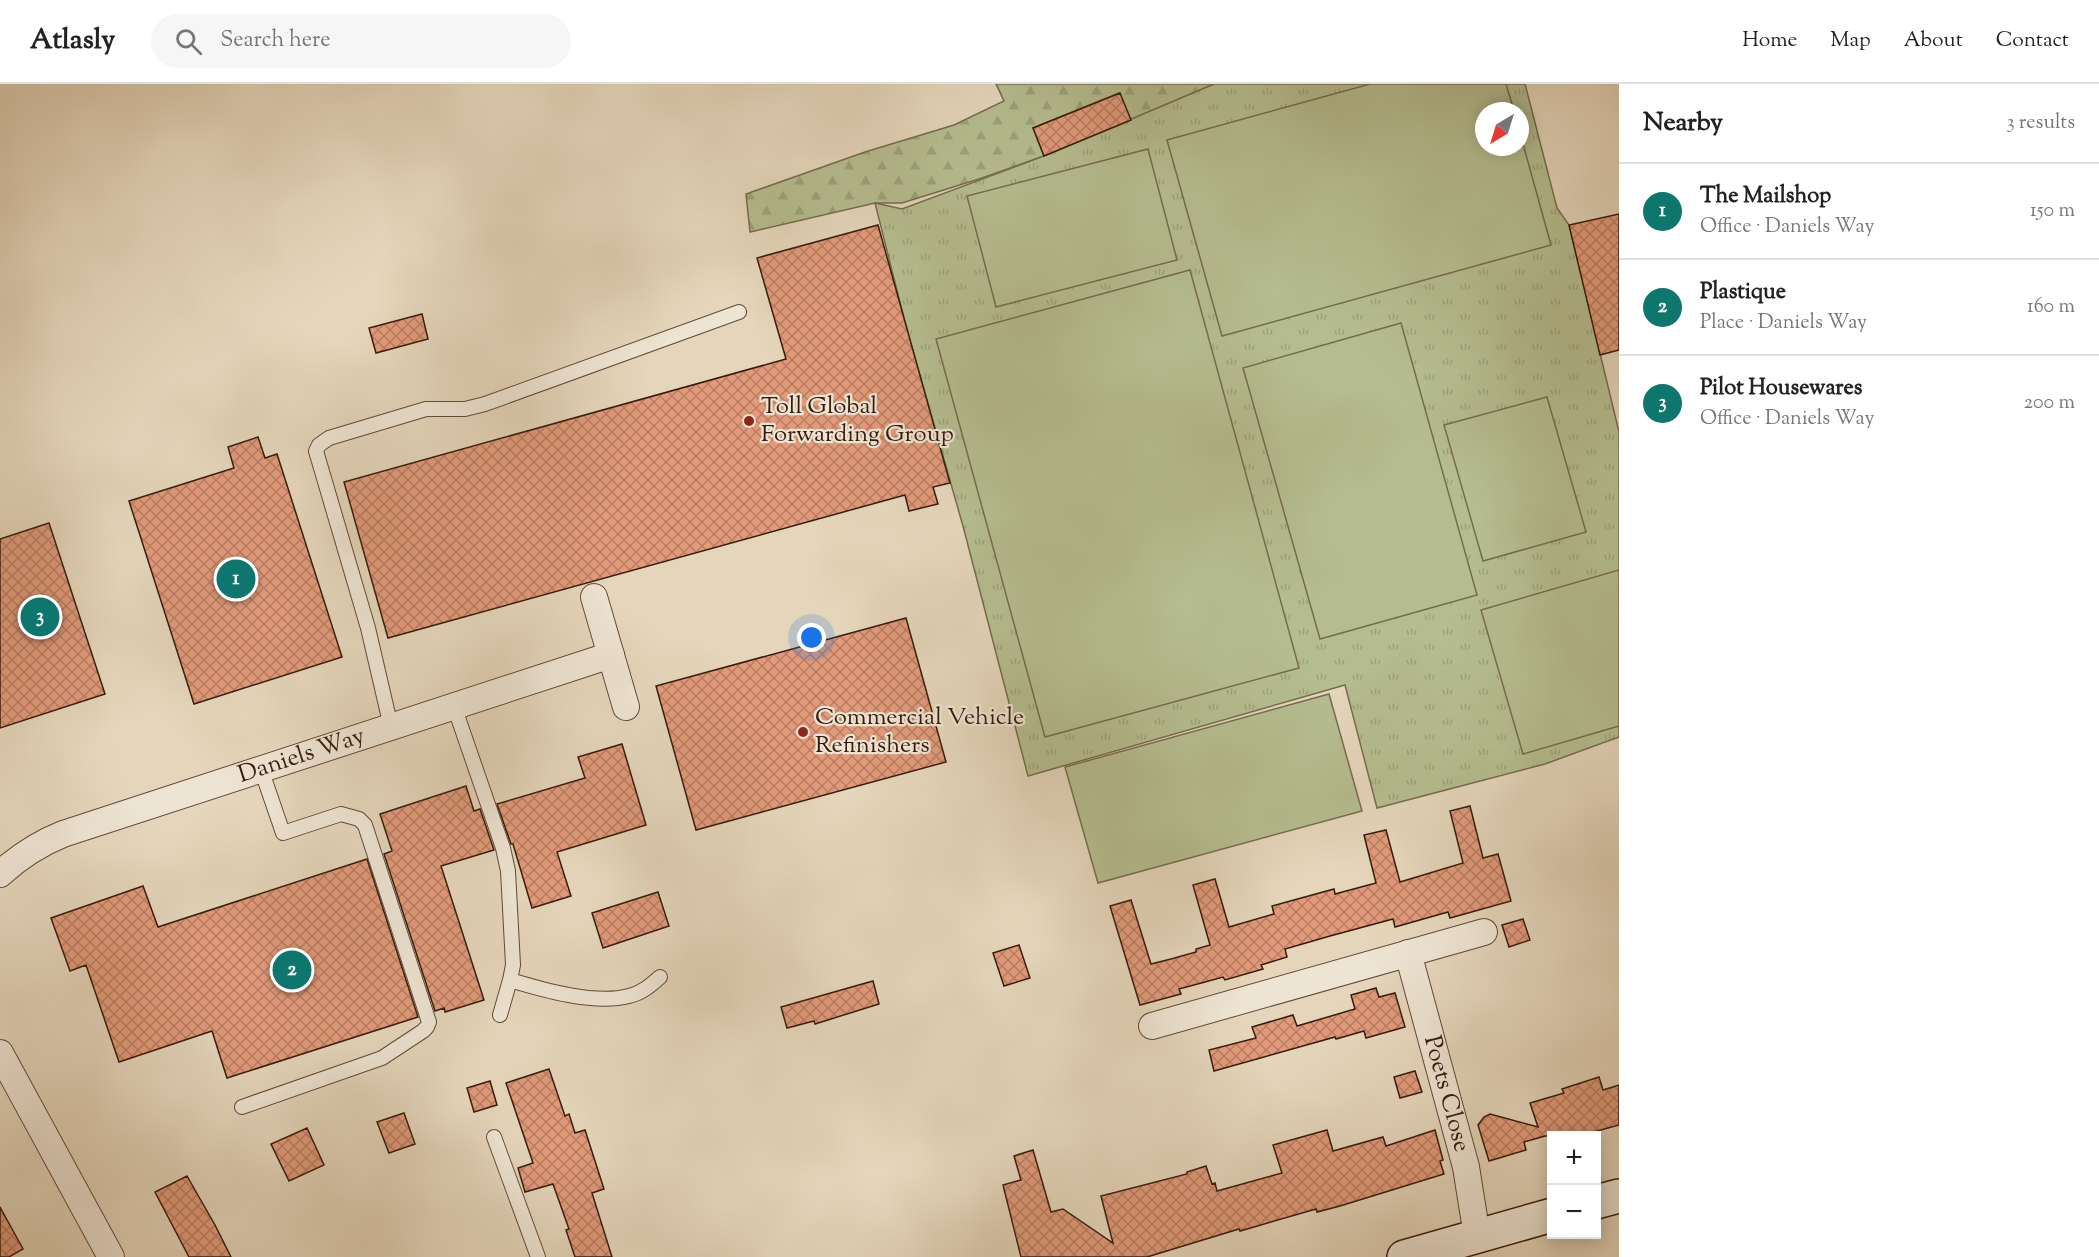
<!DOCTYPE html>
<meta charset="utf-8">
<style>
:root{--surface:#fff;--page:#f6f6f6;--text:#222;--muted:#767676;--line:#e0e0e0;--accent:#0f766e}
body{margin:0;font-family:"Sorts Mill Goudy",serif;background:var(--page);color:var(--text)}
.controls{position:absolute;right:18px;bottom:18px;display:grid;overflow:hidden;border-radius:0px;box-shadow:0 3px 15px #0003}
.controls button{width:54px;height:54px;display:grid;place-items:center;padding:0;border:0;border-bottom:2px solid var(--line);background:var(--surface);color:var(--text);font:30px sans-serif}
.compass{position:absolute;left:1475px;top:18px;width:54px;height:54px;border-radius:50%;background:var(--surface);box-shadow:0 3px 15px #0003;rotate:218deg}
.you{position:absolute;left:812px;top:554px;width:21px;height:21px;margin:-15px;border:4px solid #fff;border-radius:50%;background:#1a73e8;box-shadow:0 0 0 9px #1a73e833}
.badge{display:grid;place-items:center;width:39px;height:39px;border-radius:50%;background:var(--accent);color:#fff;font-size:20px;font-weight:700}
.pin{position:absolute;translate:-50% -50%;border:3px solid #fff;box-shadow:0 2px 6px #0006}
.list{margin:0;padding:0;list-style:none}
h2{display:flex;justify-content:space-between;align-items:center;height:78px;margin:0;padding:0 24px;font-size:26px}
h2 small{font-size:20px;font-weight:400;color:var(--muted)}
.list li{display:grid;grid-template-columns:39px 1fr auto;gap:18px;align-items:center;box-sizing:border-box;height:96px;padding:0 24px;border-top:2px solid var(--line)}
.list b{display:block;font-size:22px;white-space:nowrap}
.list p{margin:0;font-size:20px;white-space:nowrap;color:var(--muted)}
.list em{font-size:20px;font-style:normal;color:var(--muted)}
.icon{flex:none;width:33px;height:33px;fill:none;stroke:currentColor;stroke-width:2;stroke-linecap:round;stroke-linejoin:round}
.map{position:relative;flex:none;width:1619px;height:1173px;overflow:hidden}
header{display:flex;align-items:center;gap:36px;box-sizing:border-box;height:84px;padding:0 30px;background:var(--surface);border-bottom:2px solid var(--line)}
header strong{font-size:28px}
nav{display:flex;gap:33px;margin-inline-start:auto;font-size:21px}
.search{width:420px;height:54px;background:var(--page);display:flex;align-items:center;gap:15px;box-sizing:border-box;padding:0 21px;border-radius:33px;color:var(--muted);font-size:22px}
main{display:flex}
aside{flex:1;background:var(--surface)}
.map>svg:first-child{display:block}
.forest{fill:url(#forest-firs);stroke:#766c4e;stroke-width:1.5}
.park{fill:url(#park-tufts);stroke:#766c4e;stroke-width:1.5;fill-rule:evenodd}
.pitch{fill:#b5bd90;stroke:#766c4e;stroke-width:1.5}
.building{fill:url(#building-cross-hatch);stroke:#361b0d;stroke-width:1.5}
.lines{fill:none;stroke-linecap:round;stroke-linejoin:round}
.service-casing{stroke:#624a38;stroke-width:16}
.minor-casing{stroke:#624a38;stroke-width:28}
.secondary-casing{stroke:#361b0d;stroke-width:36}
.service{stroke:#eee4d3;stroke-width:14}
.minor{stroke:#eee4d3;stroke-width:26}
.secondary{stroke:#eee4d3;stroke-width:33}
.poi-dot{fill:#8f2418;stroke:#eee4d3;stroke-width:2}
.labels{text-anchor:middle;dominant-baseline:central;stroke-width:4.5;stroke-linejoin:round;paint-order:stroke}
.poi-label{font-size:24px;fill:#361b0d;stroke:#eee4d3;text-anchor:start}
.street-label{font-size:24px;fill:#361b0d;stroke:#eee4d3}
</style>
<header>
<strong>Atlasly</strong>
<div class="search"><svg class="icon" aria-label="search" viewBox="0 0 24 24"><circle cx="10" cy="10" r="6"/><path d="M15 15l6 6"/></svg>Search here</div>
<nav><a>Home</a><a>Map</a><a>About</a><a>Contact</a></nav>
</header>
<main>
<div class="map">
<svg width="1619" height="1173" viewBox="0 0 1619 1173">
<defs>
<pattern id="forest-firs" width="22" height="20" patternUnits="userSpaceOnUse" patternTransform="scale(1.5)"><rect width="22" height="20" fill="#b5bd90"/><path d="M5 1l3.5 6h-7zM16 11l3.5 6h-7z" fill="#9ca27b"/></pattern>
<pattern id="park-tufts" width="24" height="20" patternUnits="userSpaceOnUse" patternTransform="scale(1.5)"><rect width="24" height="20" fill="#b5bd90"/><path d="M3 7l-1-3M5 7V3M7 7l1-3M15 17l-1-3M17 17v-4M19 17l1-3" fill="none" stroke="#9ca27b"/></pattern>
<pattern id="building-cross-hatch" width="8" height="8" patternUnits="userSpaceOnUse" patternTransform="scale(1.5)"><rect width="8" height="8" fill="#e29a7a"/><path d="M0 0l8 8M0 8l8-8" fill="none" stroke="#b87d62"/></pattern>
</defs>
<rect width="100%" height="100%" fill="#e5d6bb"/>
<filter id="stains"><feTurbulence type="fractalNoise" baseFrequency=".00333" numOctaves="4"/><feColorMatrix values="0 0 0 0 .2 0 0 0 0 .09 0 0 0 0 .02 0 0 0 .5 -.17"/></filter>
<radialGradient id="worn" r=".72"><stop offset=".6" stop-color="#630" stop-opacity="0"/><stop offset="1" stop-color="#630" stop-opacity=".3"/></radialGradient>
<path class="forest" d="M 996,0 L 1214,0 L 1131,36 L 1119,9 L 1033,44 L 1044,72 L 979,95 L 902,119 L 875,119 L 750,148 L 746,110 L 865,68 L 954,41 L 1004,17 Z"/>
<path class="park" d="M 1214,0 L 1525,0 L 1557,124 L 1569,141 L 1619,348 L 1619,653 L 1545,680 L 1377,724 L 1345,601 L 1028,692 L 963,442 L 907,246 L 875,119 L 902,125 L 1044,72 ZM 1484,27 L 1520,27 L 1520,63 L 1484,63 Z"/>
<path class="pitch" d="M 1370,0 L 1506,0 L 1514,27 L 1484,27 L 1484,63 L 1520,63 L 1520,49 L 1551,161 L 1222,252 L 1167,56 Z
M 1148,65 L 1177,176 L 996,223 L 967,112 Z
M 1190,186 L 1299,584 L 1045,653 L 936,255 Z
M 1401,239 L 1477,511 L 1320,555 L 1243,284 Z
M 1547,313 L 1586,448 L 1483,477 L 1444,341 Z
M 1619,486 L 1619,642 L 1523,670 L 1481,526 Z
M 1329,610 L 1362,727 L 1098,799 L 1065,683 Z"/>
<path class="building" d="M 1120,9 L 1131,36 L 1044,72 L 1033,44 Z
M 1619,130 L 1619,266 L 1600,271 L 1569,141 Z
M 878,141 L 950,399 L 933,403 L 938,420 L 909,427 L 905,411 L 388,554 L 344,398 L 786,275 L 757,174 Z
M 422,230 L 428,255 L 376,269 L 369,244 Z
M 258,353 L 265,374 L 277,370 L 342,573 L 194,620 L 129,417 L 234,384 L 228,363 Z
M 49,439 L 105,610 L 0,644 L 0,455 Z
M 906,534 L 946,678 L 696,746 L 656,602 Z
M 622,660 L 646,741 L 557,768 L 571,812 L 532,824 L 513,760 L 511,760 L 497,720 L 585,694 L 578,673 Z
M 466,702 L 474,727 L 480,725 L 494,766 L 441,782 L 484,916 L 445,928 L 444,924 L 435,927 L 384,770 L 392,767 L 380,730 Z
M 1470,722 L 1483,774 L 1498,770 L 1511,817 L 1450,834 L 1448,828 L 1395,843 L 1393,835 L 1330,852 L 1285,865 L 1287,873 L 1261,881 L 1263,885 L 1225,896 L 1223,893 L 1205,898 L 1179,905 L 1181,910 L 1140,921 L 1110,822 L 1131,816 L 1151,880 L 1171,875 L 1196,868 L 1196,865 L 1210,861 L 1193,801 L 1215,795 L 1229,843 L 1274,830 L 1272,822 L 1334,805 L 1335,810 L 1376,799 L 1364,751 L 1386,746 L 1400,798 L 1463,779 L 1450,727 Z
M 367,775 L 418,933 L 227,994 L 212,947 L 119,978 L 86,881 L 70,887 L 51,834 L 143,802 L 158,843 Z
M 658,808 L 669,842 L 603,864 L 592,829 Z
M 1523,835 L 1530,856 L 1509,863 L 1502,841 Z
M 1019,861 L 1030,894 L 1004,902 L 993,869 Z
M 873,897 L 879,920 L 815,940 L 814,937 L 787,944 L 781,923 Z
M 1376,904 L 1379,913 L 1395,909 L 1405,943 L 1366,954 L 1364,947 L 1336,955 L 1335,953 L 1214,987 L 1209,966 L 1256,954 L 1252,943 L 1293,931 L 1297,942 L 1355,925 L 1351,911 Z
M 549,985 L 565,1032 L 569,1030 L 575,1049 L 585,1046 L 604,1105 L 592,1109 L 612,1173 L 575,1173 L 566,1146 L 569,1145 L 553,1100 L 525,1108 L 518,1084 L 533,1079 L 506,999 Z
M 1415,987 L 1422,1008 L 1400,1014 L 1394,993 Z
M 1599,993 L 1603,1006 L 1619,1001 L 1619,1041 L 1579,1052 L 1545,1052 L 1524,1058 L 1526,1066 L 1489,1077 L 1478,1041 L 1484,1033 L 1490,1030 L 1538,1043 L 1530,1019 L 1564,1009 L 1562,1005 Z
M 490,997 L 497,1021 L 474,1028 L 467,1004 Z
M 404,1029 L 415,1060 L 389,1069 L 377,1038 Z
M 307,1044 L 324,1081 L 289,1097 L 271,1060 Z
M 1327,1046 L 1333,1067 L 1383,1053 L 1386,1062 L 1435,1046 L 1443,1076 L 1440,1077 L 1444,1090 L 1340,1122 L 1317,1128 L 1316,1125 L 1240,1147 L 1239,1145 L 1147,1173 L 1021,1173 L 1003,1101 L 1021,1096 L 1014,1072 L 1033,1066 L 1051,1128 L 1063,1125 L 1113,1159 L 1101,1112 L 1187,1090 L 1187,1088 L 1206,1082 L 1212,1100 L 1215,1099 L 1217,1107 L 1282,1089 L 1273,1061 Z
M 187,1092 L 215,1141 L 231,1173 L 189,1173 L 155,1108 Z
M 0,1123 L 23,1165 L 9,1173 L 0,1173 Z"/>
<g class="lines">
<defs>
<path id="service" d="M 454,622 L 503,764 L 508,787 L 513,881 L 510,896 L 500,931
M 391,643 L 368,544 L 316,367 L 319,361 L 329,354 L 426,325 L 465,325 L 485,320 L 739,228
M 510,896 C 543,906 595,921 629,912 C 642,909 651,901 660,893
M 242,1023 L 382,974 L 423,947 L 427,943 L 429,938 L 365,741 L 359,735 L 341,730 L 283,749 L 261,685
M 494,1053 L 538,1173"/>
<g id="minor">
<path d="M 594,513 L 626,623"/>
<path id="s1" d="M 0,790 C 20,772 38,760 63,750 L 611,571"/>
<path id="s2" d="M 1408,869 L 1466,1083 L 1477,1152"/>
<path d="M 1152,942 L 1484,848"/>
<path d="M 0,969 L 111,1173"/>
</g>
<path id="secondary" d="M 1596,1118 L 1619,1112
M 1404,1173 L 1552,1131"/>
</defs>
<use href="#service" class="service-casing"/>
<use href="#minor" class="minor-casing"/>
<use href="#secondary" class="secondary-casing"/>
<use href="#service" class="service"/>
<use href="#minor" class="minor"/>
<use href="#secondary" class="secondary"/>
</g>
<g class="poi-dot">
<circle cx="749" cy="337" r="6"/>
<circle cx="803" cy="648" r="6"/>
</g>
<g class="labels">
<g class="poi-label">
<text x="761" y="323">Toll Global<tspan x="761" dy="28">Forwarding Group</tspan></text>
<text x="815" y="634">Commercial Vehicle<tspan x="815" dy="28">Refinishers</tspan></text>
</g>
<g class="street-label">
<text stroke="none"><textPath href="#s1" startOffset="326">Daniels Way</textPath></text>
<text stroke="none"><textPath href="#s2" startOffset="146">Poets Close</textPath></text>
</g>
</g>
<rect width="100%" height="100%" filter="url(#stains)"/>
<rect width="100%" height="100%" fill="url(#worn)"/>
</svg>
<div class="controls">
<button>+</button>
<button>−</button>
</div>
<svg class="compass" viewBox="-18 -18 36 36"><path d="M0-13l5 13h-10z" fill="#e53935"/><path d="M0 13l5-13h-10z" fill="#767676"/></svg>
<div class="you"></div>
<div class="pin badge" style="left:236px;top:495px">1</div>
<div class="pin badge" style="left:292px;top:886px">2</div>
<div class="pin badge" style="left:40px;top:533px">3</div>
</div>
<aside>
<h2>Nearby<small>3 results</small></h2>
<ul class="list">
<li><span class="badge">1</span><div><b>The Mailshop</b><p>Office · Daniels Way</p></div><em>150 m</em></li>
<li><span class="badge">2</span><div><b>Plastique</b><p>Place · Daniels Way</p></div><em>160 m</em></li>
<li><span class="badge">3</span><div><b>Pilot Housewares</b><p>Office · Daniels Way</p></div><em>200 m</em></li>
</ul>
</aside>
</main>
